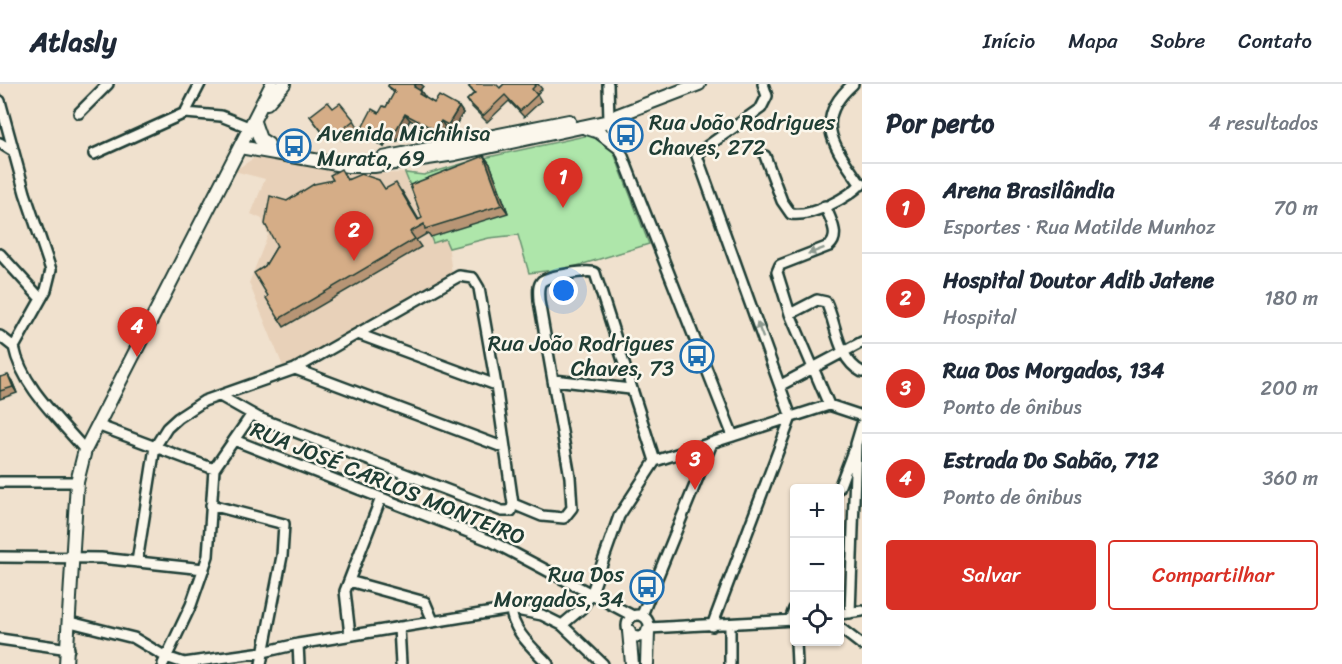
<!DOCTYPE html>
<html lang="pt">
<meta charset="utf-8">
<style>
:root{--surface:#fff;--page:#f2f2f3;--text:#1f2937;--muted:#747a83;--line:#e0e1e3;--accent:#d93025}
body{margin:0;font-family:Sriracha,sans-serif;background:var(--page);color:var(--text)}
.controls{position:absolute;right:18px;bottom:18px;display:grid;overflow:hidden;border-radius:6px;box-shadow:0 2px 4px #0004}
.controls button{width:54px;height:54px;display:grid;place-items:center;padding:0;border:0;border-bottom:2px solid var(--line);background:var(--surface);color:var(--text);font:30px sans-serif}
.you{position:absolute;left:564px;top:207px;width:21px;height:21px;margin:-15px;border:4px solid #fff;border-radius:50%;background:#1a73e8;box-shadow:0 0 0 9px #1a73e833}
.badge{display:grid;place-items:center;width:39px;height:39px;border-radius:50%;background:var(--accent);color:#fff;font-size:20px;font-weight:700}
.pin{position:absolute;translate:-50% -50px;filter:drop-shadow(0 2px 3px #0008)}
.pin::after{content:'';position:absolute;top:32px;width:21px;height:18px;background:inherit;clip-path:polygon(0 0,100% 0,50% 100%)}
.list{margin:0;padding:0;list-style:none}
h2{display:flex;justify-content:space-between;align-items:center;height:78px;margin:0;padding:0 24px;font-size:26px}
h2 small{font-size:20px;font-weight:400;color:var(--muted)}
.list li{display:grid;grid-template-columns:39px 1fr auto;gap:18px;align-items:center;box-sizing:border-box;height:90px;padding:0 24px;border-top:2px solid var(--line)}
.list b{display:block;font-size:22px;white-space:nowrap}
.list p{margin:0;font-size:20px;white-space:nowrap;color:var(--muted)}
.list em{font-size:20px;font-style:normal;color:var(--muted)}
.actions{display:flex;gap:12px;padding:18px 24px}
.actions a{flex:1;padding:14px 0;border:2px solid var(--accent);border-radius:6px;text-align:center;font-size:21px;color:var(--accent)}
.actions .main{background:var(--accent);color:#fff}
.icon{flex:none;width:33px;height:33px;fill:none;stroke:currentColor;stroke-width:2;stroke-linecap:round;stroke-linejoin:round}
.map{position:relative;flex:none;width:862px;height:580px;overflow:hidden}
header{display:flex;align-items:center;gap:36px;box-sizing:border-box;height:84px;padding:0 30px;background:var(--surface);border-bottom:2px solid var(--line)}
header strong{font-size:28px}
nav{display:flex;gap:33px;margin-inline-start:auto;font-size:21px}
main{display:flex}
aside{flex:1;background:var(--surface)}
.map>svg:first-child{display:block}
.built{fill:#e8d1b9}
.green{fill:#aee6aa;stroke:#66926f;stroke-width:1.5}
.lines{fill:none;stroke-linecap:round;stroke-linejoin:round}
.street-casing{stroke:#1f3d34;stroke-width:14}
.secondary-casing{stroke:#1f3d34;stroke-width:16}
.street{stroke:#fbf7ec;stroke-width:9}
.secondary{stroke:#fbf7ec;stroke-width:12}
.wall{fill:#b79574;stroke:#1f3d34;stroke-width:1.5}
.shaded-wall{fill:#95795e;stroke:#1f3d34;stroke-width:1.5}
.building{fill:#d5ad87;stroke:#1f3d34;stroke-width:1.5}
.oneway{fill:#8d9a90}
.labels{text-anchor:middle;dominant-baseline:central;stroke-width:5;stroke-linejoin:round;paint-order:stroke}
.poi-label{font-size:22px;fill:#1f3d34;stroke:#fbf7ec;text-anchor:start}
.street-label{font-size:22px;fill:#1f3d34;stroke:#fbf7ec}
</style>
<header>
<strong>Atlasly</strong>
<nav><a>Início</a><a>Mapa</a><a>Sobre</a><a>Contato</a></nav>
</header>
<main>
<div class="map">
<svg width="862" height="580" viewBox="0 0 862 580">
<rect width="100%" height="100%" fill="#f0e1ce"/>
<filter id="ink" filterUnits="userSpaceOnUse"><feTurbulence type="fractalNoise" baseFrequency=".0167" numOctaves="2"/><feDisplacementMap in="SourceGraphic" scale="12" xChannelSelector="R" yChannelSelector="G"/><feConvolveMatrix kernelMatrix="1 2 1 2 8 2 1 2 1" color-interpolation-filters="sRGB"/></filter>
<g filter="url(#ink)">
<path class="built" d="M 254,74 L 274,75 L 357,90 L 405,89 L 433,159 L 445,155 L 448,160 L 452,189 L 284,285 L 249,199 L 268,151 L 262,135 L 251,130 L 265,95 L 234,87 Z"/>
<path class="green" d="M 594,50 L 612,64 L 649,160 L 570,184 L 529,189 L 518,151 L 489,154 L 449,164 L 445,155 L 433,159 L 405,89 L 424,91 L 475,76 Z"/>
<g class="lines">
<defs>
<path id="street" d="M 608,0 L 609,37 L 733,352
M 853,0 C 811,37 835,63 861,101
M 0,17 L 25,109 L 51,186 L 46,206 L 14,263 C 22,303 60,336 85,366
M 79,29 L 108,0
M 185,29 L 200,0
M 0,59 L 13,67
M 94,70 L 185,29 L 221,32 L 251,44
M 765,72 L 782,117 L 791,130 C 812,133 848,114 862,99
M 825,122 C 830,134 841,152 829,162 L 780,181 L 777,188 L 790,230 L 829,321
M 0,170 L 41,215
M 790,230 L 817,216 L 826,218 C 837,241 837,275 862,288
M 358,250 L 496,301
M 0,252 L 14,263
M 295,285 L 505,364
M 554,296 L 630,305
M 781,301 L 862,258
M 220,312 L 259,334 L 502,427 L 511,427 L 513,420
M 829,321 L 862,332
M 97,341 L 214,385
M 234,356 L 491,457 L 633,532
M 0,398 L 77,398
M 839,404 L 853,367
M 513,420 L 542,432 L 564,434 L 572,424 L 570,393 L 539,217 C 539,211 537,202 542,197 C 549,192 589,185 595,189 L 655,377
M 211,421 L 284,440 L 282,472 L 261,580
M 0,473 L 101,474 L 204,485
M 137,478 L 155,363 L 167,344 L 178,334 L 204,317 L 295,285 L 459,192 L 473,194 L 479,204 L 496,301 L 513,420
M 349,497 L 425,518 L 433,537
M 511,525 C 512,547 534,565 548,580
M 850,529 L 856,360 L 862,340
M 840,530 L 862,527
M 642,531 L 712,359
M627 542a11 11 0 1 1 22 0a11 11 0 1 1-22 0Z
M 790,536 L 794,525
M 70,538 L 134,554 L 166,573 L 184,579 L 263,568 L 298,560 L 511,525 L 542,531 L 562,541 L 581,525 L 591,511 L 619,432 L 655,377 L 829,321
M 562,541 L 603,580
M 730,541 L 730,580
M 712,542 L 791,333 L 697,72 L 702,66 L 761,24 L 767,12 L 763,0
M 399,543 L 401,580
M 649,544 L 794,536
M 840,544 L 862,561
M 350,551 L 345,507 L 381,414
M 0,555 L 69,565
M 796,558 L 797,580
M 298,560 L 299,580
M 163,580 L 191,521 L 208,472 L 214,385 L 252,330"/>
<path id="secondary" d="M 267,19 L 284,0
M 254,38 L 260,55 L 268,60
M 584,43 L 599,48 L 619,63
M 240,63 L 348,82 L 374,82 L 455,70 L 609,37 L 618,31 L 699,0
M 383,74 L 569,37
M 629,547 L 632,580
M 66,580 L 77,398 L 85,366 L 272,0
M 647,580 L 648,547"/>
</defs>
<use href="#street" class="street-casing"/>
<use href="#secondary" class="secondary-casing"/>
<use href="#street" class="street"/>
<use href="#secondary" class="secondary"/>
</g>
<path class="wall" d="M 389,0 L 421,0 L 423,2 L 420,6 L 425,14 L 434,19 L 459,23 L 463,29 L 452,47 L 445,43 L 440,52 L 410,36 L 397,58 L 390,53 L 384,63 L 365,52 L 361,46 L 386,23 L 394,9 L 388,2 Z
M 504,0 L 538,0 L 542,5 L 537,10 L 541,17 L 524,33 L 509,17 L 487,38 L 471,22 L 467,16 L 474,9 L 469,3 L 500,4 Z
M 333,24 L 354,36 L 358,43 L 342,56 L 337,49 L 328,56 L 310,32 Z
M 484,72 L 490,80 L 508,129 L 431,153 L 428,149 L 416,156 L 421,163 L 284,243 L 279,235 L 268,212 L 265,182 L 277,162 L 287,117 L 348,95 L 386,105 L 402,107 L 419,136 L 422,134 Z
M 0,293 L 12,297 L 17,309 L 0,315 Z"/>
<path class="shaded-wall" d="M 416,0 L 421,0 L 423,2 L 418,9 L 414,3 Z
M 421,7 L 425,13 L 423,16 L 419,10 Z
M 459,23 L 463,29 L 452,47 L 448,41 Z
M 405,30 L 410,36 L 397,58 L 393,51 Z
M 441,37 L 445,43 L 440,52 L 435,46 Z
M 386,47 L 390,53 L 384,63 L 380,57 Z
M 484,72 L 490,80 L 508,129 L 502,121 Z
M 8,291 L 12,297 L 17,309 L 13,303 Z"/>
<path class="building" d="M 389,0 L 416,0 L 414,3 L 421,7 L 419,10 L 434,19 L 439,12 L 459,23 L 448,41 L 441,37 L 435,46 L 405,30 L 393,51 L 386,47 L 380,57 L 361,46 L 372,25 L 379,29 L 383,22 L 386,23 L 395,7 L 388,2 Z
M 471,0 L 496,0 L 500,4 L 504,0 L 537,0 L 532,5 L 537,11 L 520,27 L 505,11 L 483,32 L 467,16 L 475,9 L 469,3 Z
M 328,18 L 333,24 L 340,19 L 354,36 L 338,49 L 332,43 L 324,50 L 310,32 Z
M 484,72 L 502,121 L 425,145 L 424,140 L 410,148 L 415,155 L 279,235 L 266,214 L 268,212 L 254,189 L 265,182 L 277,162 L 265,140 L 270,112 L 287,117 L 314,100 L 333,96 L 330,91 L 341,85 L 347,96 L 361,90 L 379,96 L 385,105 L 396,99 L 418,136 L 422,134 L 410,101 Z
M 8,291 L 13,303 L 0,307 L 0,293 Z"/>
<defs><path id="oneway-solid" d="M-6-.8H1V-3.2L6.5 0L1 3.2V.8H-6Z" transform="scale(1.5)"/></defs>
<g class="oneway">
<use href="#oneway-solid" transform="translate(816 167) rotate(160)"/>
<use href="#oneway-solid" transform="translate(760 246) rotate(-111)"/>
</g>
</g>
<defs>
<symbol id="bus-ring" viewBox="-11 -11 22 22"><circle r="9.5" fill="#fbf7ec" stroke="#1f6fb2" stroke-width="1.5"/><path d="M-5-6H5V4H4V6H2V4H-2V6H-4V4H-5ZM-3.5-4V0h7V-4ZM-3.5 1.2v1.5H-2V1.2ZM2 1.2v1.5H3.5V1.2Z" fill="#1f6fb2"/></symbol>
</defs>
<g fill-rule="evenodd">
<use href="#bus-ring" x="607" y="32" width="38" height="38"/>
<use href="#bus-ring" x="275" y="43" width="38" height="38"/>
<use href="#bus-ring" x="678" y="253" width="38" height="38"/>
<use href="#bus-ring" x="628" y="484" width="38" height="38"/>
</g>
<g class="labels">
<g class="poi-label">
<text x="649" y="38">Rua João Rodrigues<tspan x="649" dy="25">Chaves, 272</tspan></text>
<text x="317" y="49">Avenida Michihisa<tspan x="317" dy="25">Murata, 69</tspan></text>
<text x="674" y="259" text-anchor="end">Rua João Rodrigues<tspan x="674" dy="25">Chaves, 73</tspan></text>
<text x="624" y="490" text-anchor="end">Rua Dos<tspan x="624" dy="25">Morgados, 34</tspan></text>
</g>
<g class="street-label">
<text transform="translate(388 399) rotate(22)">RUA JOSÉ CARLOS MONTEIRO</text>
</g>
</g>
</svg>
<div class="controls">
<button>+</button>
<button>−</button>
<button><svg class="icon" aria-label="locate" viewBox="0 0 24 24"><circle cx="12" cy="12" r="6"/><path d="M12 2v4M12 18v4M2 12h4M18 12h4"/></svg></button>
</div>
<div class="you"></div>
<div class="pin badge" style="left:563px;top:124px">1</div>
<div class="pin badge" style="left:354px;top:177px">2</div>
<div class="pin badge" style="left:695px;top:406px">3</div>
<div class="pin badge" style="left:137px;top:273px">4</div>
</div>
<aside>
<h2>Por perto<small>4 resultados</small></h2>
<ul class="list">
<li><span class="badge">1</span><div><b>Arena Brasilândia</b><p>Esportes · Rua Matilde Munhoz</p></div><em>70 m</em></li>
<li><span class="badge">2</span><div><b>Hospital Doutor Adib Jatene</b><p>Hospital</p></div><em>180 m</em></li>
<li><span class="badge">3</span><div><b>Rua Dos Morgados, 134</b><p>Ponto de ônibus</p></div><em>200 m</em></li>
<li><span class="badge">4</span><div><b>Estrada Do Sabão, 712</b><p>Ponto de ônibus</p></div><em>360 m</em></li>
</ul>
<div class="actions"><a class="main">Salvar</a><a>Compartilhar</a></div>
</aside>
</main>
